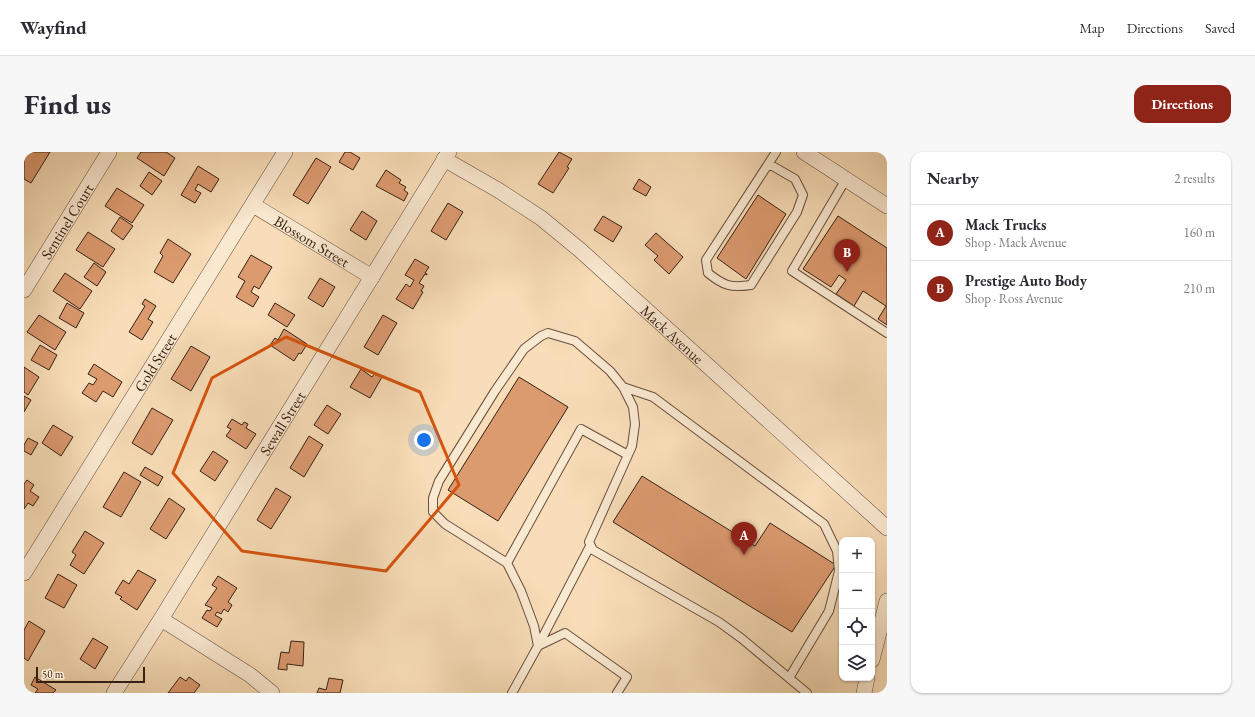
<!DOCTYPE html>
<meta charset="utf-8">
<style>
:root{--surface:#fff;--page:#f7f7f7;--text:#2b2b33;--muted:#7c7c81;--line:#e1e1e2;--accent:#8f2418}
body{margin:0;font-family:"EB Garamond",serif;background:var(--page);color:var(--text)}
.controls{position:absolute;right:12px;bottom:12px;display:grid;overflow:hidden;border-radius:8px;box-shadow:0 1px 3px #0004}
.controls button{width:36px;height:36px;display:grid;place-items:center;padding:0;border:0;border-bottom:1px solid var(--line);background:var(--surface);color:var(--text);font:20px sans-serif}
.scale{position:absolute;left:12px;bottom:10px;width:109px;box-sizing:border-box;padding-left:4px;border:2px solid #372014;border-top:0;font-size:11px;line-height:14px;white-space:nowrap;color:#372014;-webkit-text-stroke:3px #fae9d1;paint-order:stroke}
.you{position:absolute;left:400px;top:288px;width:14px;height:14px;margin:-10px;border:3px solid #fff;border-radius:50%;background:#1a73e8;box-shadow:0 0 0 6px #1a73e833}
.badge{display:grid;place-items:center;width:26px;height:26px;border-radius:50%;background:var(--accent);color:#fff;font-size:13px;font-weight:700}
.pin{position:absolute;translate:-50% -33px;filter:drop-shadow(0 1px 2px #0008)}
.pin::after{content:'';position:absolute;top:21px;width:14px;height:12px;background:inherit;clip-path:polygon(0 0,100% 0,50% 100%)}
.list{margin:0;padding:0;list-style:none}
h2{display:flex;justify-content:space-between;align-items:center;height:52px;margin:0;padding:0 16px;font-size:17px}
h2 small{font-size:13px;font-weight:400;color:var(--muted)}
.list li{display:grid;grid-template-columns:26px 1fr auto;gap:12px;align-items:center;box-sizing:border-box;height:56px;padding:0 16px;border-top:1px solid var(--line)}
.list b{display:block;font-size:15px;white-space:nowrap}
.list p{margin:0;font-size:13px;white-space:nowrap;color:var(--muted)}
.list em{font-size:13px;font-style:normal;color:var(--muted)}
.icon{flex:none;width:22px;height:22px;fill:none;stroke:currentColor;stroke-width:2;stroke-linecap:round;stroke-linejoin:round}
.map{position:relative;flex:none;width:863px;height:541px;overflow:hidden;border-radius:12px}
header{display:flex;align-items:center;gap:24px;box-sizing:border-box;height:56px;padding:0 20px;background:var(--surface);border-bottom:1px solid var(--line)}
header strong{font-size:19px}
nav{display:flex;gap:22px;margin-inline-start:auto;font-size:14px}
.intro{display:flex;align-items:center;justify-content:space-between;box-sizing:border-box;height:96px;padding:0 24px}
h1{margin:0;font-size:28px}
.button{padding:10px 18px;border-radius:12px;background:var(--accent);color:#fff;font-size:14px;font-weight:700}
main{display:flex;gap:24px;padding:0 24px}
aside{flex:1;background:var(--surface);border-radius:12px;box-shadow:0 1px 3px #0004}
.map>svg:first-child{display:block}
.building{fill:#dc9a6f;stroke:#372014}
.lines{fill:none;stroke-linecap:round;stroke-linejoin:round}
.lane-casing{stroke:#674f3d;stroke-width:10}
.street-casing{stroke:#674f3d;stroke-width:16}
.lane{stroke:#fae9d1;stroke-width:8}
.street{stroke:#fae9d1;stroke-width:15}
.marked{fill:none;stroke:#d6530d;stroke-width:3;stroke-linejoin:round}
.labels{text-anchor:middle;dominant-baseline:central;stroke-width:4;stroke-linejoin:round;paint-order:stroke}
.street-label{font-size:15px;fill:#372014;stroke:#fae9d1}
</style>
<header>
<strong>Wayfind</strong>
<nav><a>Map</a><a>Directions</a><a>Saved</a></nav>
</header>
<div class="intro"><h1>Find us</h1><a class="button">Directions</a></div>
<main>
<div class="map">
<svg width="863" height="541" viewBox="0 0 863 541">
<rect width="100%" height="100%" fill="#f8ddb8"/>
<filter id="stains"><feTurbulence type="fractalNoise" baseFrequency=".005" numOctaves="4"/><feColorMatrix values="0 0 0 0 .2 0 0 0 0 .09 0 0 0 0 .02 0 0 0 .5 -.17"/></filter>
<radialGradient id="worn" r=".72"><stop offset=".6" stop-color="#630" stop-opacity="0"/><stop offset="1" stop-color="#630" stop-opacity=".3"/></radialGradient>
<path class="building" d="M 0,0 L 26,0 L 7,31 L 0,27 Z
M 117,0 L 142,0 L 151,6 L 140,24 L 113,6 Z
M 321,0 L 326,0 L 336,6 L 329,18 L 315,10 Z
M 535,0 L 548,7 L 543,15 L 545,16 L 529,41 L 514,32 Z
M 292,6 L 307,15 L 284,52 L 269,43 Z
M 174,14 L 195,27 L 187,40 L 174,32 L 171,38 L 177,41 L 171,51 L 157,43 Z
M 362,18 L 377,28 L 375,31 L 382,35 L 380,38 L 384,41 L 380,49 L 352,34 Z
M 125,20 L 138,29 L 128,43 L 116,34 Z
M 615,27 L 627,35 L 622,44 L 609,37 Z
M 93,36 L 120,53 L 108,71 L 81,54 Z
M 734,43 L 762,62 L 722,127 L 693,106 Z
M 424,51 L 439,60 L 422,88 L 407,79 Z
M 338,59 L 353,69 L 342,88 L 326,78 Z
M 579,64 L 598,75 L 589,90 L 570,78 Z
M 814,64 L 863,96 L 863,173 L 854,167 L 862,154 L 839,139 L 830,154 L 812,142 L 822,128 L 815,123 L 807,135 L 779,117 Z
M 96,65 L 109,74 L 99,88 L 87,79 Z
M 64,80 L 91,97 L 79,115 L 52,98 Z
M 632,81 L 659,105 L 645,122 L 630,108 L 634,104 L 621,93 Z
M 144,87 L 167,102 L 149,131 L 130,120 L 139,104 L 136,101 Z
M 227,103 L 248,115 L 235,137 L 230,134 L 227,140 L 235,145 L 229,155 L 212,145 L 221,129 L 214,125 Z
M 391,107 L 405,115 L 401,121 L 403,122 L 403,123 L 401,122 L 395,131 L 400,134 L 397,139 L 399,140 L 389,157 L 372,147 L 382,132 L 386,135 L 390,128 L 381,123 Z
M 70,111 L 82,120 L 73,134 L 60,125 Z
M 41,121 L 68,139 L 56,157 L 29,139 Z
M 296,126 L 311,135 L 299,155 L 284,146 Z
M 121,147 L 132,154 L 124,167 L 129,170 L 118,188 L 105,180 L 121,154 L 118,152 Z
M 43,151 L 60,161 L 52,176 L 35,166 Z
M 251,151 L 271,163 L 263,175 L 244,163 Z
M 15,163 L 42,180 L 31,198 L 3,180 Z
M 359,163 L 373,171 L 354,203 L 340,195 Z
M 260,177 L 283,192 L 277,202 L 275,201 L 270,209 L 246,193 L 251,186 L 254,188 Z
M 16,193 L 33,203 L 25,218 L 7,208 Z
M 167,194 L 186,205 L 167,239 L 147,227 Z
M 70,212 L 98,230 L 89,245 L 79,239 L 72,250 L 58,241 L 65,231 L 69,233 L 73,227 L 64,222 Z
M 0,215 L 15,225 L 4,243 L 0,240 Z
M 337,217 L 348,225 L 351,221 L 358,225 L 346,246 L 326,235 Z
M 495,225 L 544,255 L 474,369 L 424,338 Z
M 0,244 L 7,248 L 0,260 Z
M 303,253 L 317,262 L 304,282 L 290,273 Z
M 128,256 L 149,268 L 128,303 L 108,291 Z
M 208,267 L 218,273 L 220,270 L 224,272 L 222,276 L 232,282 L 222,297 L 202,284 L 207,277 L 203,275 Z
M 29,273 L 49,285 L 37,304 L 18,291 Z
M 285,284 L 299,293 L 280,325 L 266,316 Z
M 4,286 L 14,291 L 7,303 L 0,299 L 0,293 Z
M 189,299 L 204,309 L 191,329 L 176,319 Z
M 121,315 L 139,325 L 134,334 L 116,323 Z
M 100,320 L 117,330 L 97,365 L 79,355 Z
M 618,324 L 731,394 L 746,371 L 812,413 L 768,480 L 589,370 Z
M 3,328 L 10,333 L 6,339 L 15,345 L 9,354 L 4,351 L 0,357 L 0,332 Z
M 252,336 L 267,345 L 247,377 L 233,368 Z
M 145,346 L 161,357 L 142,387 L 126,377 Z
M 61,379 L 80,391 L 60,422 L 46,413 L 52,403 L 48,400 Z
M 114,418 L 132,428 L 113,458 L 96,447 L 98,445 L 91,441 L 99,428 L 105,432 Z
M 34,422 L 53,433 L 40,456 L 21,446 Z
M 194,424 L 213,436 L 204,450 L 208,453 L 204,460 L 200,457 L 197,462 L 193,460 L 191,463 L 198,467 L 193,475 L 178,466 L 183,458 L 186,459 L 188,456 L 181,453 L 193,436 L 188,433 Z
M 5,469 L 21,479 L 4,509 L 0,506 L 0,478 Z
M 69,486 L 84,495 L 71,517 L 56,507 Z
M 267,489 L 280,490 L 279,514 L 263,512 L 263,518 L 254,517 L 257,500 L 265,501 Z
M 11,525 L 32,538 L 29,541 L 11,541 L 14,537 L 7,533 Z
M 156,525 L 162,529 L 165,525 L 176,533 L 170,541 L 144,541 Z
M 305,526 L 319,528 L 316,541 L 293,541 L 295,536 L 302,538 Z"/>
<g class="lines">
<defs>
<path id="lane" d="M 745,12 L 771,27 L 779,43 L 773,60 L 727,133 C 707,136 700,134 684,121 L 682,108 L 752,0
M 822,27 L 768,119 L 863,181
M 599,235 L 629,245 L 800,372 L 813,399 L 815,419 L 805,459 L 765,526
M 483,411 L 557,277 L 604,303
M 514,494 L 510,474 L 497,439 L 483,411 L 421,372 L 409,360 L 409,346 L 415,329 L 471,239 L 500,197 L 517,184 L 524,181 L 551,189 L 586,219 L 599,235 L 609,255 L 611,272 L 608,294 L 565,390 L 569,398 L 695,470 L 717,486 L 783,541
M 514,494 L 541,481 L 603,525 L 593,541
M 488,541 L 514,494 L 566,394"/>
<g id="street">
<path d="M 780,0 L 863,54"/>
<path id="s1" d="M 420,7 L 474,38 L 517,66 L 556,98 L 863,376"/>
<path id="s2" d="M 229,53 L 348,125"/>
<path id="s3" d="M 0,138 L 85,0"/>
<path id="s4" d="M 0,421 L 261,0"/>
<path d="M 137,467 L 226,523 L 248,541"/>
<path d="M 848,508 L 863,449"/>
<path id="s5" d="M 90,541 L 137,467 L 425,0"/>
<path d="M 840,541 L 843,526"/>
</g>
</defs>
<use href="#lane" class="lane-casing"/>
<use href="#street" class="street-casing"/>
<use href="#lane" class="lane"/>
<use href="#street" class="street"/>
</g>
<path class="marked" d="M 262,185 L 396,240 L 435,333 L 362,419 L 218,399 L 149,321 L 188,226 Z"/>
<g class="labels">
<g class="street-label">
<text stroke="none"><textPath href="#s3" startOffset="81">Sentinel Court</textPath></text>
<text stroke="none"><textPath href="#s2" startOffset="69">Blossom Street</textPath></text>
<text stroke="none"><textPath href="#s1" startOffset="289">Mack Avenue</textPath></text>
<text stroke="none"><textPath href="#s4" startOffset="248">Gold Street</textPath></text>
<text stroke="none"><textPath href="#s5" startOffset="318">Sewall Street</textPath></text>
</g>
</g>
<rect width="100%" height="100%" filter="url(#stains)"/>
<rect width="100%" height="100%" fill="url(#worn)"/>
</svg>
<div class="controls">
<button>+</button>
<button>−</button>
<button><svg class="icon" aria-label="locate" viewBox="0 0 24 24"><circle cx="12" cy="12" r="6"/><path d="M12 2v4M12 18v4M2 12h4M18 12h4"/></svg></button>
<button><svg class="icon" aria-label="layers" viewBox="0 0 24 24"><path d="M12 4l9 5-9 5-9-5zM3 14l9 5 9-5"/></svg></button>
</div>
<div class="scale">50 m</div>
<div class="you"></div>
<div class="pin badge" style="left:720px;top:403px">A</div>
<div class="pin badge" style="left:823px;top:120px">B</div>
</div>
<aside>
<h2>Nearby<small>2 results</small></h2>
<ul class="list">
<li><span class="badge">A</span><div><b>Mack Trucks</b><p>Shop · Mack Avenue</p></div><em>160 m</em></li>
<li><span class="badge">B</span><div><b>Prestige Auto Body</b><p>Shop · Ross Avenue</p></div><em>210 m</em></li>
</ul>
</aside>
</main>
